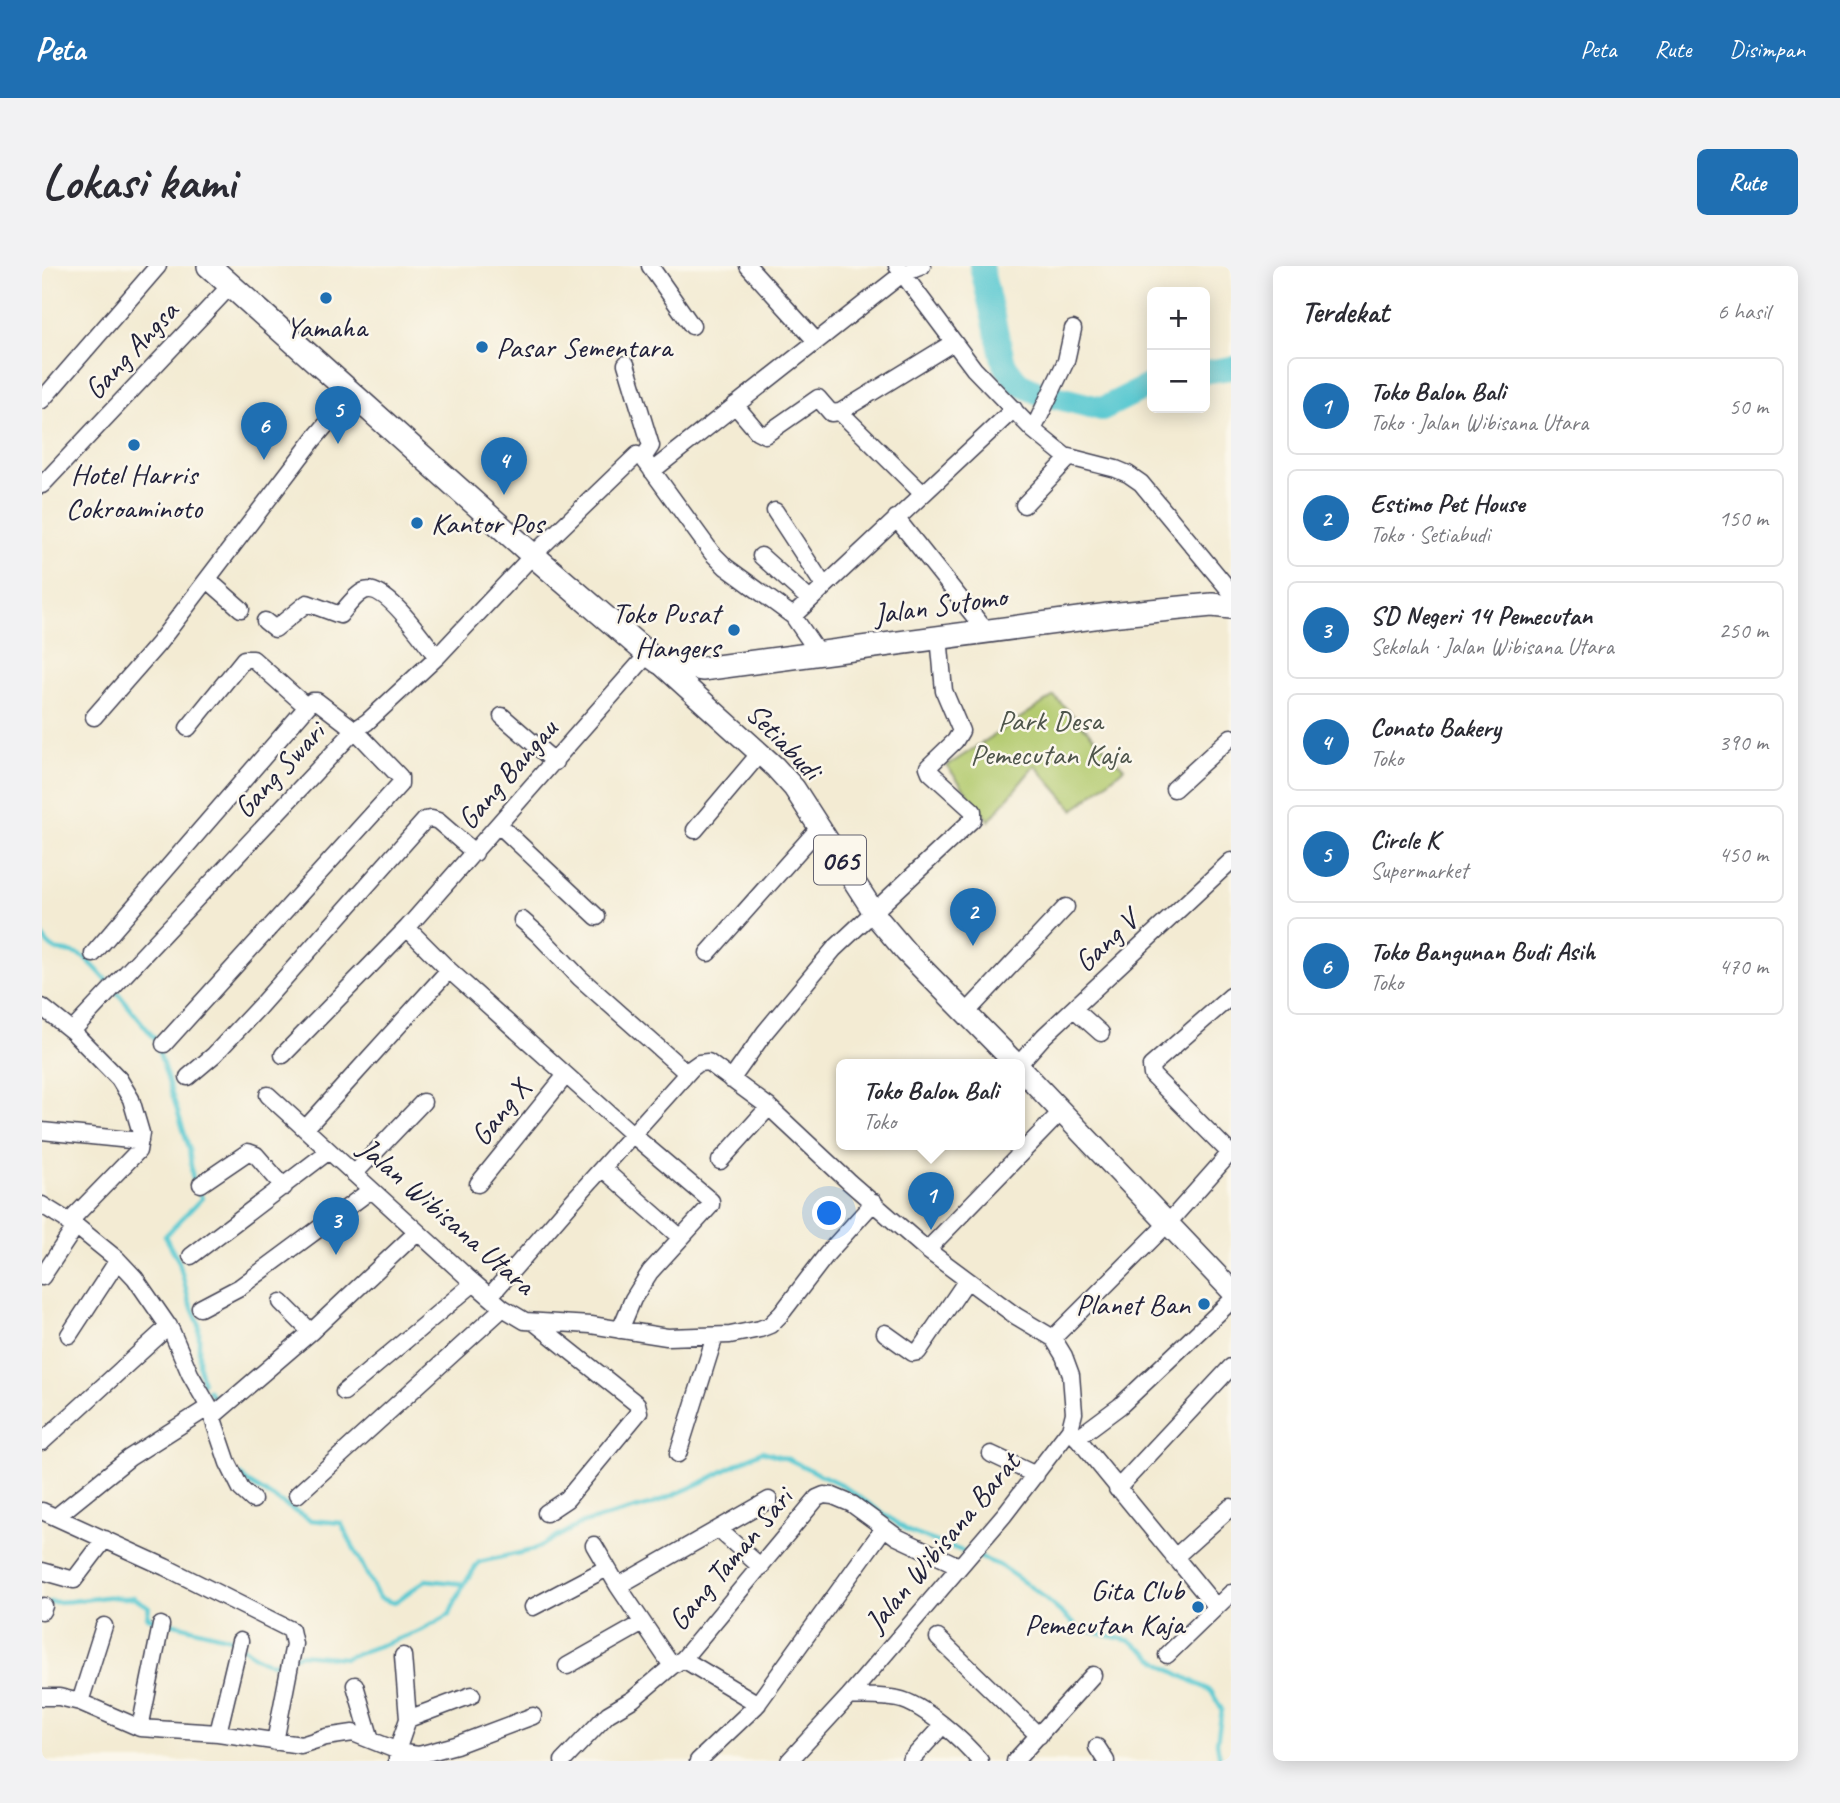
<!DOCTYPE html>
<html lang="id">
<meta charset="utf-8">
<style>
:root{--surface:#fff;--page:#f2f2f3;--text:#2b2b33;--muted:#7c7c81;--line:#e1e1e2;--accent:#1f6fb2}
body{margin:0;font-family:Caveat,sans-serif;background:var(--page);color:var(--text)}
.controls{position:absolute;right:21px;top:21px;display:grid;overflow:hidden;border-radius:10px;box-shadow:0 4px 18px #0003}
.controls button{width:63px;height:63px;display:grid;place-items:center;padding:0;border:0;border-bottom:2px solid var(--line);background:var(--surface);color:var(--text);font:35px sans-serif}
.you{position:absolute;left:788px;top:948px;width:24px;height:24px;margin:-18px;border:5px solid #fff;border-radius:50%;background:#1a73e8;box-shadow:0 0 0 10px #1a73e833}
.badge{display:grid;place-items:center;width:46px;height:46px;border-radius:50%;background:var(--accent);color:#fff;font-size:23px;font-weight:700}
.pin{position:absolute;translate:-50% -58px;filter:drop-shadow(0 2px 4px #0008)}
.pin::after{content:'';position:absolute;top:37px;width:24px;height:21px;background:inherit;clip-path:polygon(0 0,100% 0,50% 100%)}
.popup{position:absolute;left:794px;top:793px;width:189px;height:91px;box-sizing:border-box;display:grid;place-content:center;border-radius:10px;background:var(--surface);filter:drop-shadow(0 2px 5px #0005);font-size:23px;white-space:nowrap;color:var(--muted)}
.popup b{font-size:26px;color:var(--text)}
.popup::after{content:'';position:absolute;left:50%;top:100%;margin-left:-14px;border:14px solid transparent;border-top-color:var(--surface)}
.list{margin:0;padding:0;list-style:none}
h2{display:flex;justify-content:space-between;align-items:center;height:91px;margin:0;padding:0 28px;font-size:30px}
h2 small{font-size:23px;font-weight:400;color:var(--muted)}
.list li{display:grid;grid-template-columns:46px 1fr auto;gap:21px;align-items:center;box-sizing:border-box;height:98px;margin:0 14px 14px;padding:0 14px;border:2px solid var(--line);border-radius:10px}
.list b{display:block;font-size:26px;white-space:nowrap}
.list p{margin:0;font-size:23px;white-space:nowrap;color:var(--muted)}
.list em{font-size:23px;font-style:normal;color:var(--muted)}
.map{position:relative;flex:none;width:1189px;height:1495px;overflow:hidden;border-radius:10px}
header{display:flex;align-items:center;gap:42px;box-sizing:border-box;height:98px;padding:0 35px;background:var(--accent);color:#fff}
header strong{font-size:33px}
nav{display:flex;gap:38px;margin-inline-start:auto;font-size:24px}
.intro{display:flex;align-items:center;justify-content:space-between;box-sizing:border-box;height:168px;padding:0 42px}
h1{margin:0;font-size:49px}
.button{padding:18px 32px;border-radius:10px;background:var(--accent);color:#fff;font-size:24px;font-weight:700}
main{display:flex;gap:42px;padding:0 42px}
aside{flex:1;background:var(--surface);border-radius:10px;box-shadow:0 4px 18px #0003}
.map>svg:first-child{display:block}
.green{fill:#b4cb70;stroke:#6b7656;stroke-width:2}
.lines{fill:none;stroke-linecap:round;stroke-linejoin:round}
.stream{stroke:#5cc9d1;stroke-width:4.5}
.river{stroke:#5cc9d1;stroke-width:24}
.minor-casing{stroke:#414052;stroke-width:19}
.major-casing{stroke:#414052;stroke-width:24}
.highway-casing{stroke:#414052;stroke-width:26}
.minor{stroke:#fff;stroke-width:16}
.major{stroke:#fff;stroke-width:21}
.highway{stroke:#fff;stroke-width:23}
.poi-dot{fill:#1f6fb2;stroke:#fbf7ec;stroke-width:2.5}
.labels{text-anchor:middle;dominant-baseline:central;stroke-width:5;stroke-linejoin:round;paint-order:stroke}
.shield{fill:#fbf7ec;stroke:#636270;stroke-width:2}
.shield-label{font-size:28px;font-weight:bold;fill:#22223b}
.poi-label{font-size:30px;fill:#22223b;stroke:#fbf7ec;text-anchor:end}
.street-label{font-size:30px;fill:#22223b;stroke:#fbf7ec}
.park-label{font-size:30px;fill:#4e554b;stroke:#fbf7ec}
</style>
<header>
<strong>Peta</strong>
<nav><a>Peta</a><a>Rute</a><a>Disimpan</a></nav>
</header>
<div class="intro"><h1>Lokasi kami</h1><a class="button">Rute</a></div>
<main>
<div class="map">
<svg width="1189" height="1495" viewBox="0 0 1189 1495">
<rect width="100%" height="100%" fill="#fbf7ec"/>
<filter id="ink" filterUnits="userSpaceOnUse"><feTurbulence type="fractalNoise" baseFrequency=".0143" numOctaves="2"/><feDisplacementMap in="SourceGraphic" scale="14" xChannelSelector="R" yChannelSelector="G"/><feConvolveMatrix kernelMatrix="1 2 1 2 8 2 1 2 1" color-interpolation-filters="sRGB"/></filter>
<filter id="wash" filterUnits="userSpaceOnUse"><feTurbulence type="fractalNoise" baseFrequency=".00686" numOctaves="4" result="noise"/><feDisplacementMap in="SourceGraphic" scale="28" xChannelSelector="R" yChannelSelector="G"/><feGaussianBlur stdDeviation="1.57" result="paint"/><feColorMatrix in="noise" values="0 0 0 0 0 0 0 0 0 0 0 0 0 0 0 0 0 1.4 0 .05"/><feComposite in="paint" operator="in"/></filter>
<g filter="url(#wash)">
<rect width="100%" height="100%" fill="#f3ebd3"/>
<path class="green" d="M 1012,430 L 1082,502 L 1032,544 L 993,499 L 947,555 L 905,500 Z"/>
<g class="lines">
<path class="stream" d="M 0,670 C 15,693 21,681 39,690 C 49,695 60,710 68,718
M 74,725 L 113,773 L 147,882 L 151,916 L 160,932 L 123,970 L 137,996 L 147,1035 L 157,1058 L 157,1100 L 161,1117
M 166,1124 L 178,1140
M 199,1209 L 205,1216 L 268,1254 L 299,1257 L 337,1332 L 352,1337 L 384,1314 L 422,1318 L 437,1296 L 491,1284 L 541,1257 L 608,1239 L 657,1218 L 720,1185 L 746,1193 L 800,1219 L 868,1266 L 926,1287
M 934,1290 L 957,1299 L 993,1324 L 1038,1363 L 1089,1375 L 1125,1402 L 1169,1425 L 1180,1444 L 1175,1476 L 1178,1495
M 6,1338 L 8,1336 C 27,1337 45,1333 64,1331 C 75,1330 78,1334 92,1331 L 107,1341 L 105,1351 L 188,1372 L 193,1376
M 200,1381 C 216,1392 226,1402 245,1394
M 253,1390 L 258,1388 L 303,1392 L 378,1365 L 407,1349 L 422,1318"/>
<path class="river" d="M 939,0 L 962,98 L 977,118 L 997,127 L 1060,143 L 1110,118
M 1163,106 L 1189,102"/>
</g>
</g>
<g filter="url(#ink)">
<g class="lines">
<defs>
<path id="minor" d="M 608,0 L 650,60
M 706,0 L 774,75
M 855,0 L 932,103 L 991,164 L 1023,190 L 1074,203 L 1086,208 L 1099,217 L 1189,326
M 584,98 L 609,180 L 601,192
M 0,134 L 116,0
M 693,139 L 715,165 L 723,169 L 776,132 L 789,147 L 798,146 L 912,76
M 798,146 L 880,227
M 991,164 L 1024,95 L 1031,63
M 610,205 L 860,8 L 880,0
M 0,219 L 189,19
M 982,239 L 1028,191
M 733,245 L 782,320
M 854,252 L 944,365
M 719,290 L 768,334
M 166,314 L 199,343
M 751,350 L 972,143
M 223,355 L 233,363 L 265,337 L 298,349 C 304,342 313,329 322,325 C 343,316 383,376 395,391
M 460,450 L 513,496
M 52,451 L 116,378 L 272,173 L 310,128
M 146,462 L 202,393 L 211,393 L 265,441
M 1132,523 L 1189,471
M 458,560 L 555,651
M 653,564 L 718,487
M 480,654 L 496,668 L 538,712 L 645,807
M 365,662 L 407,704 L 591,869 L 669,935 L 669,939 L 608,1006 L 591,1033 L 578,1064
M 666,687 L 777,562
M 51,688 L 270,435 L 275,435 L 313,464 L 358,511 L 358,518 L 122,778
M 0,741 L 30,765 L 77,813 L 89,833 L 99,867 L 96,885 L 26,957
M 1032,743 L 1059,767
M 924,747 L 1024,641
M 30,765 L 313,464 L 325,456 L 395,391 L 491,289 L 595,189 L 601,192 L 670,287 L 684,301 L 751,350 L 777,388
M 241,789 L 365,662 L 606,388
M 977,798 L 1002,770 L 1189,595
M 146,811 L 172,789 L 217,741 L 383,554 L 390,553 L 396,555 L 433,587
M 689,814 L 723,766 L 792,683 L 931,553 L 931,545 L 888,506 L 886,501 L 913,475 L 919,465 L 902,425 L 897,370
M 226,829 L 425,1011 L 461,1042 L 483,1055 L 549,1059 L 625,1071 L 688,1069 L 718,1063 L 728,1059 L 739,1048 L 785,988 L 832,936
M 263,863 L 407,704
M 0,865 L 98,875
M 1188,887 L 1110,809 L 1109,800 L 1189,730
M 678,895 L 727,841
M 560,902 L 639,972
M 312,908 L 381,836
M 159,918 L 206,886 L 214,889 L 242,921
M 436,918 L 524,809
M 0,939 L 34,960 L 0,1011
M 34,960 L 76,994 L 93,1012 L 129,1064 L 148,1108 L 167,1141 L 186,1197 L 199,1223 L 211,1234
M 885,984 L 1020,845
M 149,990 L 287,885
M 448,1030 L 527,939 L 650,802 L 657,797 L 666,796 L 727,841 L 807,916 L 885,984 L 974,1050 L 1011,1072 L 1022,1090 L 1029,1109 L 1032,1147 L 1028,1163 L 962,1249 L 807,1430 L 747,1495
M 239,1036 L 269,1066
M 158,1042 L 198,1021 L 329,924
M 492,1056 L 595,1138 L 597,1146 L 525,1233 L 504,1247
M 843,1067 L 871,1087 L 876,1086 L 925,1014
M 27,1069 L 76,994
M 1011,1072 L 1126,957 L 1189,886
M 302,1126 L 432,1017
M 170,1151 L 269,1066 L 375,966
M 1028,1163 L 1174,1341
M 1035,1172 L 1078,1140 L 1189,1035
M 0,1176 L 127,1060
M 636,1188 L 673,1070
M 949,1188 L 994,1209
M 1075,1223 L 1189,1101
M 255,1229 L 461,1042
M 0,1245 L 123,1301 L 249,1364 L 252,1378 L 233,1476
M 14,1251 L 87,1192 L 167,1141
M 676,1263 L 719,1301
M 552,1279 L 576,1320 L 630,1400
M 1132,1292 L 1189,1241
M 0,1305 L 32,1314 L 63,1273
M 576,1320 L 727,1234
M 491,1341 L 565,1302
M 0,1345 L 2,1340
M 896,1372 L 997,1470
M 1125,1389 L 1189,1327
M 641,1393 L 716,1438
M 525,1400 L 601,1357
M 313,1419 L 329,1474
M 807,1430 C 823,1431 841,1430 856,1433 C 881,1438 922,1475 938,1495
M 0,1431 L 17,1431 L 38,1436 L 98,1462 L 176,1467 L 259,1479 L 284,1471 L 311,1467 L 361,1487 L 377,1489 L 414,1479 L 491,1450
M 38,1436 L 62,1360
M 366,1453 L 430,1429
M 98,1462 L 119,1359
M 176,1467 L 198,1375
M 1055,1481 L 1064,1495
M 355,1495 L 355,1485 L 366,1453 L 361,1390
M 521,1495 L 566,1448 L 591,1433 L 630,1400 L 641,1393 L 775,1232 L 782,1229 L 791,1230 L 810,1238 L 855,1271 L 917,1300
M 656,1495 L 714,1440 L 842,1262
M 868,1495 L 901,1459
M 973,1495 L 1051,1409"/>
<path id="major" d="M 617,396 L 733,501 L 752,522 L 837,654 L 864,686 L 974,798
M 978,802 L 1189,1024"/>
<path id="highway" d="M 167,0 L 485,284 L 606,388 L 617,396 L 660,403 L 1067,349 L 1170,339 L 1189,341"/>
</defs>
<use href="#minor" class="minor-casing"/>
<use href="#major" class="major-casing"/>
<use href="#highway" class="highway-casing"/>
<use href="#minor" class="minor"/>
<use href="#major" class="major"/>
<use href="#highway" class="highway"/>
</g>
</g>
<g class="poi-dot">
<circle cx="284" cy="32" r="7"/>
<circle cx="440" cy="81" r="7"/>
<circle cx="92" cy="179" r="7"/>
<circle cx="375" cy="257" r="7"/>
<circle cx="692" cy="364" r="7"/>
<circle cx="1162" cy="1038" r="7"/>
<circle cx="1156" cy="1341" r="7"/>
</g>
<g class="labels">
<rect class="shield" x="772" y="569.5" width="52" height="49" rx="5"/>
<g class="shield-label">
<text x="798" y="594">065</text>
</g>
<g class="poi-label">
<text x="284" y="61" text-anchor="middle">Yamaha</text>
<text x="454" y="81" text-anchor="start">Pasar Sementara</text>
<text x="92" y="208" text-anchor="middle">Hotel Harris<tspan x="92" dy="34">Cokroaminoto</tspan></text>
<text x="389" y="257" text-anchor="start">Kantor Pos</text>
<text x="678" y="347">Toko Pusat<tspan x="678" dy="34">Hangers</tspan></text>
<text x="1148" y="1038">Planet Ban</text>
<text x="1142" y="1324">Gita Club<tspan x="1142" dy="34">Pemecutan Kaja</tspan></text>
</g>
<g class="street-label">
<text transform="translate(89 84) rotate(-47)">Gang Angsa</text>
<text transform="translate(898 339) rotate(-8)">Jalan Sutomo</text>
<text transform="translate(742 475) rotate(46)">Setiabudi</text>
<text transform="translate(237 504) rotate(-47)">Gang Swari</text>
<text transform="translate(465 508) rotate(-49)">Gang Bangau</text>
<text transform="translate(1064 675) rotate(-43)">Gang V</text>
<text transform="translate(458 846) rotate(-51)">Gang X</text>
<text transform="translate(405 950) rotate(41)">Jalan Wibisana Utara</text>
<text transform="translate(900 1276) rotate(-50)">Jalan Wibisana Barat</text>
<text transform="translate(688 1293) rotate(-50)">Gang Taman Sari</text>
</g>
<g class="park-label">
<text x="1008" y="454">Park Desa<tspan x="1008" dy="34">Pemecutan Kaja</tspan></text>
</g>
</g>
</svg>
<div class="controls">
<button>+</button>
<button>−</button>
</div>
<div class="you"></div>
<div class="pin badge" style="left:889px;top:964px">1</div>
<div class="popup"><b>Toko Balon Bali</b>Toko</div>
<div class="pin badge" style="left:931px;top:680px">2</div>
<div class="pin badge" style="left:294px;top:989px">3</div>
<div class="pin badge" style="left:462px;top:229px">4</div>
<div class="pin badge" style="left:296px;top:178px">5</div>
<div class="pin badge" style="left:222px;top:194px">6</div>
</div>
<aside>
<h2>Terdekat<small>6 hasil</small></h2>
<ul class="list">
<li><span class="badge">1</span><div><b>Toko Balon Bali</b><p>Toko · Jalan Wibisana Utara</p></div><em>50 m</em></li>
<li><span class="badge">2</span><div><b>Estimo Pet House</b><p>Toko · Setiabudi</p></div><em>150 m</em></li>
<li><span class="badge">3</span><div><b>SD Negeri 14 Pemecutan</b><p>Sekolah · Jalan Wibisana Utara</p></div><em>250 m</em></li>
<li><span class="badge">4</span><div><b>Conato Bakery</b><p>Toko</p></div><em>390 m</em></li>
<li><span class="badge">5</span><div><b>Circle K</b><p>Supermarket</p></div><em>450 m</em></li>
<li><span class="badge">6</span><div><b>Toko Bangunan Budi Asih</b><p>Toko</p></div><em>470 m</em></li>
</ul>
</aside>
</main>
